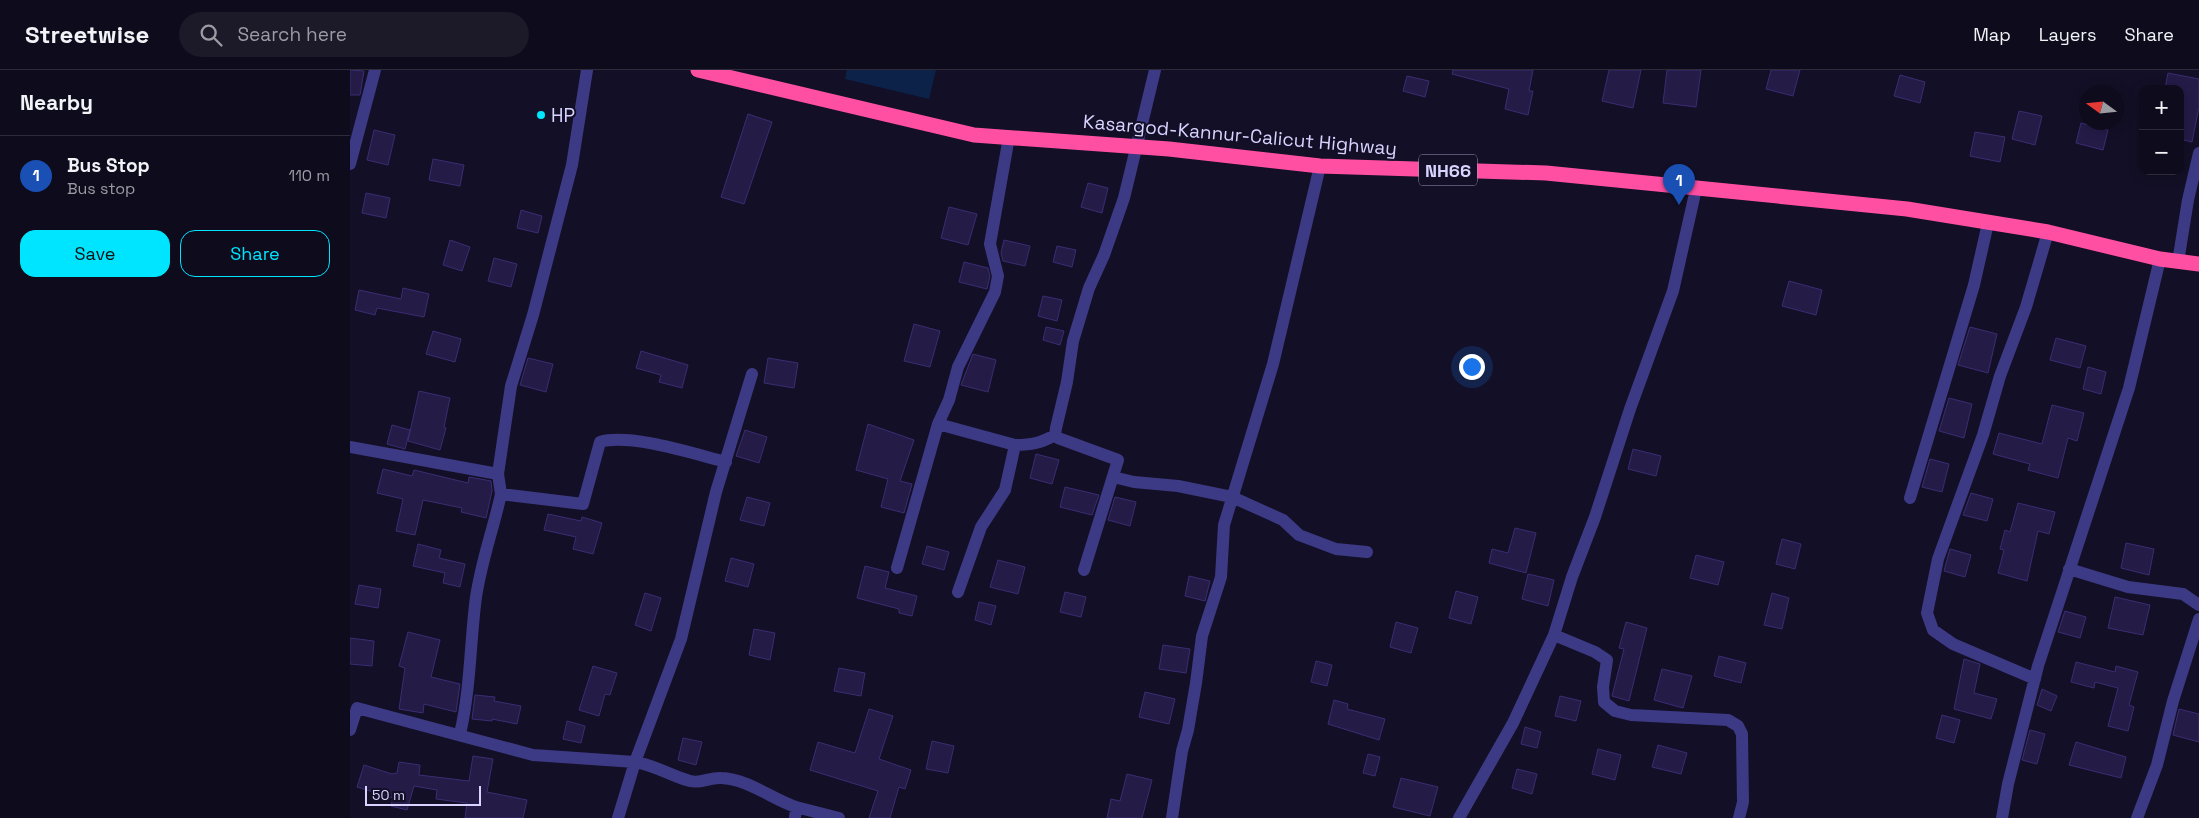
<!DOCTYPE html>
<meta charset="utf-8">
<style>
:root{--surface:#0e0b1c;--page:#1c1929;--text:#f1f3f6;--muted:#9b9ba3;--line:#2e2b3b;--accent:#00e5ff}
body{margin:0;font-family:"Space Grotesk",sans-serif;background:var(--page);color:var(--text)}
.controls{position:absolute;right:15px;top:15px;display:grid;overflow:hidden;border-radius:10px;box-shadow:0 2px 12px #0003}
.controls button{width:45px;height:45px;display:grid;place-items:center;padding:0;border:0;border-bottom:1px solid var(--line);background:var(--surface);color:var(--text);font:25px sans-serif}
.compass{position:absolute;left:1729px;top:15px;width:45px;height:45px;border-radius:50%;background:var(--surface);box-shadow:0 2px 12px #0003;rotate:285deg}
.scale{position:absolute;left:15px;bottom:12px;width:116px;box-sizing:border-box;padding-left:5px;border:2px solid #d9d4ff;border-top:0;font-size:14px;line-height:18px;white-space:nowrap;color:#d9d4ff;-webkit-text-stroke:4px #130f26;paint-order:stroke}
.you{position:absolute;left:1121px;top:296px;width:18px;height:18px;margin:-12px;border:4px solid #fff;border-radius:50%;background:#1a73e8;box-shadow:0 0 0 8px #1a73e833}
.badge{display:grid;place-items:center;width:32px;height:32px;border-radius:50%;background:var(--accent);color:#fff;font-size:16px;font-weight:700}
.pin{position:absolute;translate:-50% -41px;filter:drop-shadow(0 1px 2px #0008)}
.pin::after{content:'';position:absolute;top:26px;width:18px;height:15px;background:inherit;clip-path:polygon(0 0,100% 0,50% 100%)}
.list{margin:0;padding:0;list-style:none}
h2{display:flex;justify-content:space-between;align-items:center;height:65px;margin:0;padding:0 20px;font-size:21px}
h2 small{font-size:16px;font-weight:400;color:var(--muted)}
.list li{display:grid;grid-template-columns:32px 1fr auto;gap:15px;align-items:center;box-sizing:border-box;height:80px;padding:0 20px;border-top:1px solid var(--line)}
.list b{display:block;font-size:19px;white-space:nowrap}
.list p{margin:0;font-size:16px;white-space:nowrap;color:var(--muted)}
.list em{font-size:16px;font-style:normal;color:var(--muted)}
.actions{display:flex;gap:10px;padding:15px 20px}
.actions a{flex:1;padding:11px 0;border:1px solid var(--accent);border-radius:15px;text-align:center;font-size:18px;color:var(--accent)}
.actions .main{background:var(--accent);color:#111}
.icon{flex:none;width:28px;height:28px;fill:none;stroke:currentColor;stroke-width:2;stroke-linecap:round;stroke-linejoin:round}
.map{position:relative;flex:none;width:1849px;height:748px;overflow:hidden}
header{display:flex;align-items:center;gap:30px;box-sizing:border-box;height:70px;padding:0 25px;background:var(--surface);border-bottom:1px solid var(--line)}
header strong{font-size:24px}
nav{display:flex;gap:28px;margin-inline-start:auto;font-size:18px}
.search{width:350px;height:45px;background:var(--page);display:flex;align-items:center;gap:12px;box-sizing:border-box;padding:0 18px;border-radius:28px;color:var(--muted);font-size:19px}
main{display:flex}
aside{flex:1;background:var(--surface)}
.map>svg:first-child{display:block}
.water{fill:#0c2248}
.building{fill:#241b47;stroke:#3b2d73}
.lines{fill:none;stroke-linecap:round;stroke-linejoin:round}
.minor{stroke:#3d3a85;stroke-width:12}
.highway{stroke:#ff4fa3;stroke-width:15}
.poi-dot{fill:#00e5ff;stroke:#130f26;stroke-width:2}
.labels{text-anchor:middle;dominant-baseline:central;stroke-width:4;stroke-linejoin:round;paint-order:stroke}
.shield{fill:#130f26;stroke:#9e99be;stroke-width:1}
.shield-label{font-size:18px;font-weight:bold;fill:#d9d4ff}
.poi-label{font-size:19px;fill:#d9d4ff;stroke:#130f26;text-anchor:start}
.street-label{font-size:19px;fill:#d9d4ff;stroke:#130f26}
</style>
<header>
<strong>Streetwise</strong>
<div class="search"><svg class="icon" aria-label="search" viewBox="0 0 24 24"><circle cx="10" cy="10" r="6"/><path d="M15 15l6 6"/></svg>Search here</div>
<nav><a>Map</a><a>Layers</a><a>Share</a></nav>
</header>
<main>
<aside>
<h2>Nearby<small></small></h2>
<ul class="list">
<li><span class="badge" style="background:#1a4fb4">1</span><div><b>Bus Stop</b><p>Bus stop</p></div><em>110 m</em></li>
</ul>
<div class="actions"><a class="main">Save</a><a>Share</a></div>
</aside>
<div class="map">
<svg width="1849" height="748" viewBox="0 0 1849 748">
<rect width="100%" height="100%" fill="#130f26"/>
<path class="water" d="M 497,0 L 586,0 L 579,29 L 495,9 Z"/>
<path class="building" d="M 0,0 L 14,1 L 10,25 L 0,25 Z
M 1103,0 L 1183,0 L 1179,21 L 1183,21 L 1178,45 L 1155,39 L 1159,19 L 1102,4 Z
M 1259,0 L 1291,0 L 1283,38 L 1252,31 Z
M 1317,0 L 1351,0 L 1346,37 L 1313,33 Z
M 1421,0 L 1450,0 L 1443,26 L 1416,19 Z
M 1818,3 L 1849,9 L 1849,37 L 1842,72 L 1830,69 L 1830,19 L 1815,19 Z
M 1550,5 L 1575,12 L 1570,33 L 1544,26 Z
M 1057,6 L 1079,11 L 1075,27 L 1053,21 Z
M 1669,41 L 1692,46 L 1685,75 L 1662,69 Z
M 398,44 L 422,52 L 394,134 L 371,127 Z
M 1731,53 L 1758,60 L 1753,80 L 1726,73 Z
M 24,60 L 45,65 L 38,95 L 17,90 Z
M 1625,62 L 1655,67 L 1650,92 L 1620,86 Z
M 83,89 L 114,95 L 110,116 L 79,110 Z
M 738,113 L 758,118 L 752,143 L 731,137 Z
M 16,123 L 40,128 L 36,148 L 12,143 Z
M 599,137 L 627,144 L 618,175 L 591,168 Z
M 171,140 L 192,146 L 188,163 L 167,158 Z
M 100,170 L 120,177 L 112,201 L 93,195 Z
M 654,170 L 680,176 L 675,196 L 653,191 L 651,183 Z
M 707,176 L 726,180 L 722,197 L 703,192 Z
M 144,188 L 167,194 L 161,217 L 138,211 Z
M 614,192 L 638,198 L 640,206 L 637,219 L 609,212 Z
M 1439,211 L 1472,220 L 1466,245 L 1432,236 Z
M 53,218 L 79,224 L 74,247 L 27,238 L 25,245 L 5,240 L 9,220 L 51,229 Z
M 693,226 L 712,230 L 707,251 L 688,246 Z
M 564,254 L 590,261 L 580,297 L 554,291 Z
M 696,257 L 714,261 L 710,275 L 693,270 Z
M 1620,257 L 1647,264 L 1638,303 L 1608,295 Z
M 83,261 L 111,269 L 105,292 L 76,284 Z
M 1706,268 L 1736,276 L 1730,298 L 1700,290 Z
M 291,281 L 338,295 L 332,318 L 309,312 L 311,305 L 286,298 Z
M 623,284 L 646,290 L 638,322 L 611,315 Z
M 178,288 L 203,294 L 196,322 L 170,315 Z
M 418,288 L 448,293 L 444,318 L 414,313 Z
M 1738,297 L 1756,302 L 1751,324 L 1733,319 Z
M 69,321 L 100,328 L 94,357 L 96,358 L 90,380 L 58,371 Z
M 1599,328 L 1622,334 L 1614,368 L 1589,361 Z
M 1702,335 L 1734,343 L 1727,371 L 1718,368 L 1708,408 L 1678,400 L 1680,394 L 1643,384 L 1649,363 L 1692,374 Z
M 518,354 L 564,370 L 550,411 L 562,414 L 554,443 L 531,437 L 538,409 L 506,400 Z
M 42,355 L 60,360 L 55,379 L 37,374 Z
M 395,360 L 417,367 L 409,393 L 386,386 Z
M 1283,379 L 1311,386 L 1306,406 L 1278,399 Z
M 686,384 L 709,390 L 702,414 L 680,408 Z
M 1580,389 L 1599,394 L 1592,422 L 1572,417 Z
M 33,399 L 62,406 L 64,400 L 118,413 L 119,407 L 141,411 L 142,421 L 136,448 L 111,442 L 112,438 L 73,430 L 65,465 L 46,461 L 53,429 L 27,423 Z
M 715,417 L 749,425 L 742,445 L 710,437 Z
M 1621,423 L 1643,429 L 1637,451 L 1613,445 Z
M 397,427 L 420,433 L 414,456 L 390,450 Z
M 765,427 L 786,432 L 780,456 L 758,450 Z
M 1668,433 L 1705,442 L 1699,464 L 1688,461 L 1677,511 L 1648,503 L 1654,480 L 1650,479 L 1655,460 L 1660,462 Z
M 198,444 L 231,451 L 232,447 L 252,453 L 243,484 L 223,479 L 226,467 L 194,460 Z
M 1165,458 L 1186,463 L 1176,503 L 1139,493 L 1142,479 L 1158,483 Z
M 1432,469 L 1451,474 L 1445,499 L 1426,494 Z
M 1776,473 L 1804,479 L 1799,505 L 1771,498 Z
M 68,474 L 91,480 L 89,488 L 115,494 L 110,517 L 93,513 L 95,503 L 63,496 Z
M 577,476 L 599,482 L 594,500 L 572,494 Z
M 1600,479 L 1621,485 L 1615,507 L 1594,501 Z
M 1346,485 L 1374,492 L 1368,515 L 1340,508 Z
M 381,488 L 404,494 L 398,517 L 375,511 Z
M 648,490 L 675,497 L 668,524 L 640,517 Z
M 515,496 L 539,502 L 535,518 L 567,526 L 562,546 L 549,543 L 549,539 L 507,528 Z
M 1178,504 L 1204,510 L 1198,536 L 1172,529 Z
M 839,506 L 860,511 L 855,531 L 835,526 Z
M 9,515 L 31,519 L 28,538 L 5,534 Z
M 1106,521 L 1128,527 L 1121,554 L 1099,548 Z
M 715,522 L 736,527 L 731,547 L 710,542 Z
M 295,523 L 311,528 L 301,561 L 285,555 Z
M 1422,523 L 1439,528 L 1432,559 L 1414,555 Z
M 1765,527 L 1800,535 L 1793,565 L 1758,558 Z
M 629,532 L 646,536 L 641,555 L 625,550 Z
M 1715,541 L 1736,547 L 1730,568 L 1708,562 Z
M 1046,552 L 1068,558 L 1061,583 L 1040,577 Z
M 1276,552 L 1297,558 L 1279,631 L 1262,626 L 1274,579 L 1269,578 Z
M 404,559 L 425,563 L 420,590 L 399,585 Z
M 58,562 L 90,570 L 81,607 L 110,614 L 106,642 L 74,634 L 73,643 L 49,639 L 55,598 L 49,596 Z
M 0,568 L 24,571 L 22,596 L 0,594 Z
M 813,575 L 840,579 L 836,603 L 809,599 Z
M 1369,586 L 1396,593 L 1391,613 L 1364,606 Z
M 1614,589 L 1630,594 L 1624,623 L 1647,629 L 1641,649 L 1604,639 Z
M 966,591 L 982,595 L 977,616 L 961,612 Z
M 1726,592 L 1765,602 L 1766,596 L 1788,602 L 1779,635 L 1784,637 L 1778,661 L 1758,656 L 1768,618 L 1745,612 L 1744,618 L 1721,612 Z
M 243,596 L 267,603 L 260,625 L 255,624 L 249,646 L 229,640 Z
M 489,598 L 515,603 L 511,626 L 484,621 Z
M 1312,599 L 1342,606 L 1333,638 L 1304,630 Z
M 1692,619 L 1707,626 L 1701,641 L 1687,635 Z
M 795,622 L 825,629 L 819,654 L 789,647 Z
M 125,625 L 145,627 L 144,631 L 171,636 L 167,654 L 142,649 L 142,651 L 122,649 Z
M 1210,626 L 1231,631 L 1226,651 L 1205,646 Z
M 984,630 L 998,634 L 997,639 L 1035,649 L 1029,670 L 978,654 Z
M 519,639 L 543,646 L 529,689 L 561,700 L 555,719 L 549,717 L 540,748 L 519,748 L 528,721 L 460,700 L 468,672 L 505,683 Z
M 1829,639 L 1849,644 L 1849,672 L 1823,665 Z
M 1592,645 L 1610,650 L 1604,673 L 1586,668 Z
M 217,651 L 235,656 L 231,673 L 213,669 Z
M 1175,657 L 1191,662 L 1187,678 L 1171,674 Z
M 1680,660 L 1695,664 L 1687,694 L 1672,690 Z
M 333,668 L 352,672 L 346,695 L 328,690 Z
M 582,671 L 604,676 L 598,703 L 576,699 Z
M 1726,672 L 1776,687 L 1771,708 L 1719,695 Z
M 1308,675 L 1337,683 L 1331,704 L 1302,697 Z
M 1248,679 L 1271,685 L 1265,710 L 1242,704 Z
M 1018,684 L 1030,687 L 1025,706 L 1013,703 Z
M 123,686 L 143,689 L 137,722 L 177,730 L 173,748 L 115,748 L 117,733 L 86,729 L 87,720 L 64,716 L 57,740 L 41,736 L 43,728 L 7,717 L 14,695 L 42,704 L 47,703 L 49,692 L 70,695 L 69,705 L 119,711 Z
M 1167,699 L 1187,704 L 1182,724 L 1162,718 Z
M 777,704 L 802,710 L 792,748 L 757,748 L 761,729 L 770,731 Z
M 1051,708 L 1088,717 L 1080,746 L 1043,737 Z"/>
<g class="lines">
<path class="minor" d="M 0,94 L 25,0
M 1828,192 L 1838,130 L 1849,83
M 588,354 L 665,375 L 655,420 L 631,457 L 608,522
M 665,375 C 681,375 691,373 705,365
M 0,377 L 148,404 L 151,424
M 148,404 L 161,316 L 183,245 L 222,95 L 237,0
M 763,407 L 784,412 L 828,416 L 882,427 L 933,450 L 949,465 L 986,479 L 1017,482
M 1560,428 L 1624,215 L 1638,153
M 547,498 L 588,354 L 599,330 L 608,297 L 645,222 L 648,206 L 640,174 L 659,67
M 1719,499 L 1778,517 L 1833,524 L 1849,535
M 734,500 L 768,390 L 708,368 L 705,365 L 706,358 L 717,312 L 723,271 L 739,218 L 754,185 L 774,128 L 805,0
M 1204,565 L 1245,582 L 1257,590 L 1253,617 L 1254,632 L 1265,641 L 1281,645 L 1378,650 L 1388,656 L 1392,664 L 1393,732 L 1389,748
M 1685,609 L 1603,574 L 1583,560 L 1577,543 L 1588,489 L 1633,365 L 1650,306 L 1676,237 L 1698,162
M 0,660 L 7,638 L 183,685 L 285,692 L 331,569 L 366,422 L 402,304
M 110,664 C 120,621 120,579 125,535 C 129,497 143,461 151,424 L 233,434 L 250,372 C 280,363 344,384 376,392
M 268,748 L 285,692 C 305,695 321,706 340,711 C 351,714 360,707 371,708 C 398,709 422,729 446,737
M 445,748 L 446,737 L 489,748
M 822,748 L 832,681 L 838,660 L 846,613 L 852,566 L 871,507 L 874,455 L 923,294 L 970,96
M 1109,748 L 1163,653 L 1204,565 L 1222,507 L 1245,447 L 1280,339 L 1323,221 L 1346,119
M 1652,748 L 1658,714 L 1688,596 L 1779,318 L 1810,189
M 1787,748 L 1807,695 L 1823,631 L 1849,549"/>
<path class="highway" d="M 348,0 L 624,65 L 819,79 L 970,96 L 1196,103 L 1557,139 L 1698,162 L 1810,189 L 1849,194"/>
</g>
<circle class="poi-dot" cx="191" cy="45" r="5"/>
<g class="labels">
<rect class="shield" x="1069" y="84.5" width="58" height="31" rx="4"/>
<g class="shield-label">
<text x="1098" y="100">NH66</text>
</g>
<g class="poi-label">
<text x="201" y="45">HP</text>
</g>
<g class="street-label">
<text transform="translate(890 65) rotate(5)">Kasargod-Kannur-Calicut Highway</text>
</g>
</g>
</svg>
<div class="controls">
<button>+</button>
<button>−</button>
</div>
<svg class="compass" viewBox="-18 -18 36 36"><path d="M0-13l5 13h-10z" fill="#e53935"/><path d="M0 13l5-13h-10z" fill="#9b9ba3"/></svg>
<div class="scale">50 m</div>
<div class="you"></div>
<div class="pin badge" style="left:1329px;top:135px;background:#1a4fb4">1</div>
</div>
</main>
